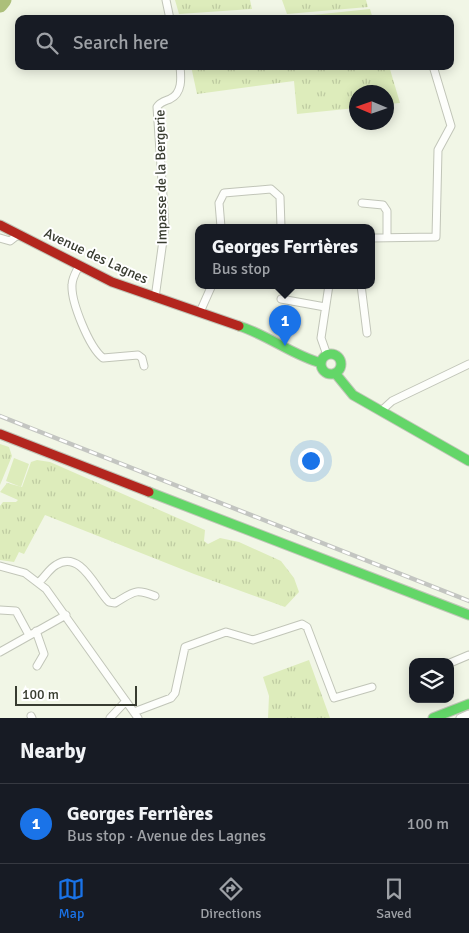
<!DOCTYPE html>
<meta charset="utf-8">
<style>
:root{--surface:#171b24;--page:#20242c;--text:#f1f3f6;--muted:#9ea1a6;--line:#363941;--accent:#1a73e8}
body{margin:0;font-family:Signika,sans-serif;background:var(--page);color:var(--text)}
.controls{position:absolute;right:15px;bottom:15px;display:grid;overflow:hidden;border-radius:10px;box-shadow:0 2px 12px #0003}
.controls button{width:45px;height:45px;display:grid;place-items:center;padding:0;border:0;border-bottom:1px solid var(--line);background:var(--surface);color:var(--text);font:25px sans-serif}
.compass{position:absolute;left:349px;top:85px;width:45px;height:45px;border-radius:50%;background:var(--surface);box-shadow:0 2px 12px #0003;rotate:272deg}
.scale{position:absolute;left:15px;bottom:12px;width:122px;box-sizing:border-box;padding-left:5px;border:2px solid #383c30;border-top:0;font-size:14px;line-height:18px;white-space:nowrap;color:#383c30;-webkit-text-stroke:4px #fff;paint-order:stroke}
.you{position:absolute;left:310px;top:460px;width:18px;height:18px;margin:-12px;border:4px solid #fff;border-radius:50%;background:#1a73e8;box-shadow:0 0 0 8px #1a73e833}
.badge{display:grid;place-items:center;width:32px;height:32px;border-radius:50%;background:var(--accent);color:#fff;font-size:16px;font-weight:700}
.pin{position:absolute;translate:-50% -41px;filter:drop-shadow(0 1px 2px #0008)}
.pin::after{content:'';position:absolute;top:26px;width:18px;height:15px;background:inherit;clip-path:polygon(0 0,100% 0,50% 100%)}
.popup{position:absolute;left:195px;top:224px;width:180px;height:65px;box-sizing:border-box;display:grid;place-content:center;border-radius:10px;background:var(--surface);filter:drop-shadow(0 1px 4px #0005);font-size:16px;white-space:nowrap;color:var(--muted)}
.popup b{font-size:19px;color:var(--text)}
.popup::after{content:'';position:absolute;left:50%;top:100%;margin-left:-10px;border:10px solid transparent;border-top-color:var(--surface)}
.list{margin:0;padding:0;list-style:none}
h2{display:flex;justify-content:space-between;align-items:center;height:65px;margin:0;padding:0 20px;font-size:21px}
h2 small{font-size:16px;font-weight:400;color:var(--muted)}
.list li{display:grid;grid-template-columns:32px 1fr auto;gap:15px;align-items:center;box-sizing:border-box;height:80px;padding:0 20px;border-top:1px solid var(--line)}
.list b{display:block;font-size:19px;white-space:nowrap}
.list p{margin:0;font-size:16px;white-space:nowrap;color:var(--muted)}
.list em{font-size:16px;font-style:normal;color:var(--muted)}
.icon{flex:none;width:28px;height:28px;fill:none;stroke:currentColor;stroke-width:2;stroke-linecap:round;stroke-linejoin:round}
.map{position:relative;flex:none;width:469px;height:718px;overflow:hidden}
.search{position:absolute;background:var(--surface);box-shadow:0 2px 12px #0003;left:15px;right:15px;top:15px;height:55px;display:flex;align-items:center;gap:12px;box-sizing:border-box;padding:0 18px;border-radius:10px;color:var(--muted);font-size:19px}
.sheet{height:145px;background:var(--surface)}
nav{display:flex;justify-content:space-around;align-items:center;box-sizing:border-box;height:70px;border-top:1px solid var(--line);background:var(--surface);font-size:14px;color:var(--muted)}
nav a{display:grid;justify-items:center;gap:2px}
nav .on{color:var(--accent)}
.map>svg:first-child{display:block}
.grass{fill:url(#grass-tufts)}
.green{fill:#ddecbb}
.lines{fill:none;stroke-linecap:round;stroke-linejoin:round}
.river{stroke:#acbf7a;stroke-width:15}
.street-casing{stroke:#c1c5b8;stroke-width:9}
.fast-casing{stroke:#c1c5b8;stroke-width:11}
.jam-casing{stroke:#c1c5b8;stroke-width:11}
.street{stroke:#fdfefb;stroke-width:7}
.fast{stroke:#63d668;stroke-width:9}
.jam{stroke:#b3261e;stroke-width:9}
.rail-casing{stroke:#c3c5c1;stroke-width:4.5}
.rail{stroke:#fff;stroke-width:2.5;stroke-dasharray:8;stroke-linecap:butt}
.labels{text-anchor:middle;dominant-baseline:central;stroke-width:4;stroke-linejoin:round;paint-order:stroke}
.street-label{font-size:14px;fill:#383c30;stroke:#fff}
</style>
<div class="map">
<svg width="469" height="718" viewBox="0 0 469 718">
<defs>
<pattern id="grass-tufts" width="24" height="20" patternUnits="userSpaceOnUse" patternTransform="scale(1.25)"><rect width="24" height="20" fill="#ddecbb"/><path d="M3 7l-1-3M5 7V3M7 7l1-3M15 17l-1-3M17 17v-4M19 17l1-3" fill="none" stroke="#becba1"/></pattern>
</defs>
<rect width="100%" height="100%" fill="#f1f6e6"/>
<path class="grass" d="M 175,0 L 250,0 L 252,9 L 179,14 Z
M 282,0 L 366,0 L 368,7 L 287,14 Z
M 370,9 L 373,19 L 274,19 Z
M 191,66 L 389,66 L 400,103 L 387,104 L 386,92 L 356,92 L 356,108 L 297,114 L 294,81 L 197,94 Z
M 0,444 L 9,447 L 12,456 L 0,485 Z
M 37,460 L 50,462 L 205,530 L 204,541 L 208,544 L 220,538 L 239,542 L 281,561 L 294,578 L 299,592 L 285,607 L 194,574 L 45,515 L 24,554 L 19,552 L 14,562 L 0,560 L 0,506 L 3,502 L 16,502 L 18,500 L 0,492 L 7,483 L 22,487 L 31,462 Z
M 309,660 L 330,718 L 268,718 L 269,696 L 263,677 Z"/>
<path class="green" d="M 14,458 L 29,464 L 21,487 L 6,481 Z"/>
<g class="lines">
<path class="river" d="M 0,5 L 4,0"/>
<defs>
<path id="street" d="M 166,0 L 170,19
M 362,203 L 383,205 L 387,211 L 387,236
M 221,227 L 219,203 L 224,193 L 271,189 L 280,197 L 281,227
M 0,238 L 10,241 L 19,234
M 371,238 L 436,237 L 438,150 L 451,126 L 433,66
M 79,266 C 76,272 72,278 72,285 C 71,302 89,347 103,358 L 138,355 L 142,358 L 144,366
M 361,285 L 367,333
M 155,298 L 165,226 L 157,107 C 160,102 165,101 170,99 C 183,93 181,77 180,66
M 281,299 L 325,307
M 200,312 L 212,285
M 327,355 L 321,338 L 329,285
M 381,411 L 392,401 L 469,364
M 0,566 L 25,573 L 46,589 L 138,718
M 39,582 C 45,577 49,569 56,565 C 81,549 96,590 109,602 L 115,603 C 134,592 134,588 155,596
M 0,610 L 16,611 L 29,635
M 36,631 L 44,654 L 37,666
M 0,652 L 66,615
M 450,663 L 469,655
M 134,712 L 171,698 L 175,693 L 185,647 L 226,632 L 253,640 L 302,624 L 307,627 L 334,698 L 372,687
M 31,716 L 32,718
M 110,718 L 126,701
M 460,718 L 469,714"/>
<path id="fast" d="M 239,326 C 268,335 292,355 321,363
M321 364a10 10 0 1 1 20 0a10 10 0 1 1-20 0Z
M 335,373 L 353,395 L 469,461
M 149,492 L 469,615
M 433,718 L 469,704"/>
<path id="jam" d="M 0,225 L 112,282 L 239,326
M 0,434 L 149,492"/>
</defs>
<use href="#street" class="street-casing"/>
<use href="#fast" class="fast-casing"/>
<use href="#jam" class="jam-casing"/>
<use href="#street" class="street"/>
<use href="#fast" class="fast"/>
<use href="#jam" class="jam"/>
<defs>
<path id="rail" d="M 0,416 L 469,601"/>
</defs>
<use href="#rail" class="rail-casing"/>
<use href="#rail" class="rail"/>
</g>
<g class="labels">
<g class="street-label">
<text transform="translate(161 177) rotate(-91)">Impasse de la Bergerie</text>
<text transform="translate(96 256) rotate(25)">Avenue des Lagnes</text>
</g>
</g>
</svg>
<div class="controls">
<button><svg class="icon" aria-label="layers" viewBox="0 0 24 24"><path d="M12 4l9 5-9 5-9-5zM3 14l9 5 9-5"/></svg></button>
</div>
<svg class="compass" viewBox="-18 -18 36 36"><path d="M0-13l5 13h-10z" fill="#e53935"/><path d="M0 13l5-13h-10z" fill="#9ea1a6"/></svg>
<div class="scale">100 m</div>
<div class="you"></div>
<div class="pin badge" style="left:285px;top:346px">1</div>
<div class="popup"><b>Georges Ferrières</b>Bus stop</div>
<div class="search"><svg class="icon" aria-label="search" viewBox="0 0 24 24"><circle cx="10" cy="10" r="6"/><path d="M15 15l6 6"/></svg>Search here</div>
</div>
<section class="sheet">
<h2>Nearby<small></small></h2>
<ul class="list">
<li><span class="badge">1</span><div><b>Georges Ferrières</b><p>Bus stop · Avenue des Lagnes</p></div><em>100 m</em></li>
</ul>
</section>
<nav>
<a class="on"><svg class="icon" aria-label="map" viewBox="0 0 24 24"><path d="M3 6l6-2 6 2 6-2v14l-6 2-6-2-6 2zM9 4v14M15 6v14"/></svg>Map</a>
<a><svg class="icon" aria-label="directions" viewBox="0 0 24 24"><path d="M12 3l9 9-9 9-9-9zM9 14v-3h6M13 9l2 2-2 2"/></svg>Directions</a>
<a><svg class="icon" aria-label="saved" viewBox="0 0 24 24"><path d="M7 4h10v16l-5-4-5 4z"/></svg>Saved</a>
</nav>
